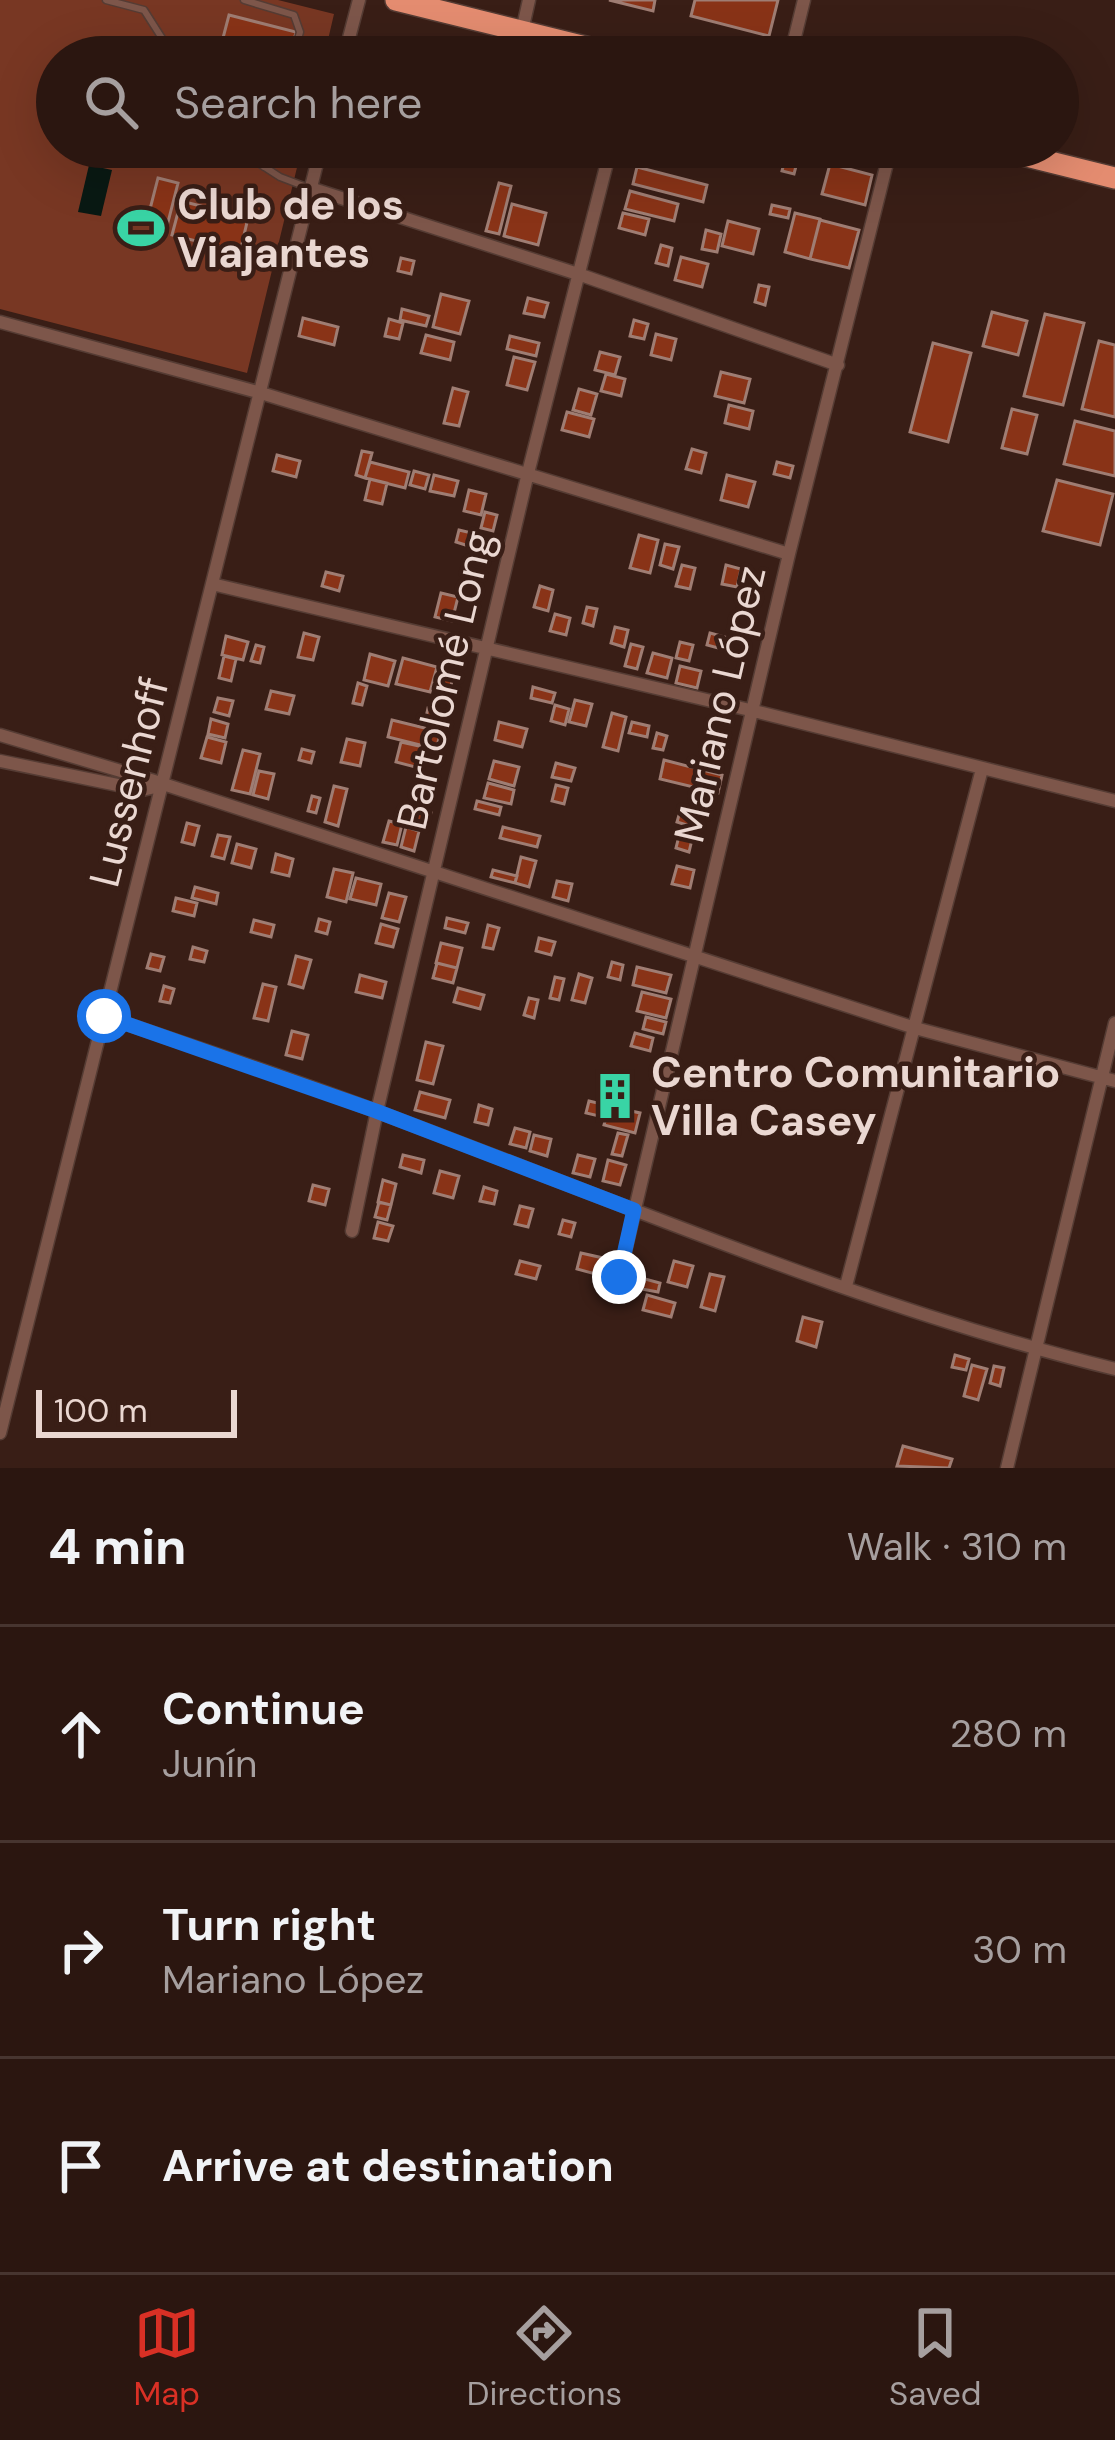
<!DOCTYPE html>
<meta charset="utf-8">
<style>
:root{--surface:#2b1610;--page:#37231e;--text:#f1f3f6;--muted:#a69f9f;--line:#473530;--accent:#d93025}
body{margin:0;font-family:"DM Sans",sans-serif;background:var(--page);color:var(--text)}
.scale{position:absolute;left:36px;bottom:30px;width:201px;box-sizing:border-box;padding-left:12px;border:6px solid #ead7d1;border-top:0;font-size:33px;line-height:42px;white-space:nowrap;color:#ead7d1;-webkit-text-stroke:9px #391e16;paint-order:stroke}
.stop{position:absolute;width:36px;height:36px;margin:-27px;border:9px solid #1a73e8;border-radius:50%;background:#fff}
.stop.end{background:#1a73e8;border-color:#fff;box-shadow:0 3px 12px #0008}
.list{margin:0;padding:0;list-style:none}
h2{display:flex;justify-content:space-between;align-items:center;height:156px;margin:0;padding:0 48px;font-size:51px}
h2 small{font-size:39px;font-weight:400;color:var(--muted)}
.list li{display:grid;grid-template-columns:78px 1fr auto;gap:36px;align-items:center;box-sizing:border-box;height:216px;padding:0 48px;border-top:3px solid var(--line)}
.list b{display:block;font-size:45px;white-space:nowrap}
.list p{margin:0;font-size:39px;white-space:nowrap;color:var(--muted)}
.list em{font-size:39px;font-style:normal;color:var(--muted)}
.icon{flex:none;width:66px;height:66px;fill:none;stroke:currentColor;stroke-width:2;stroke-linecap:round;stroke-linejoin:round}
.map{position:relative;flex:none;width:1115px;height:1468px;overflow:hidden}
.search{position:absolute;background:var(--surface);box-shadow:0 12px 48px #0002;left:36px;right:36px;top:36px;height:132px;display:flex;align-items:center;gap:30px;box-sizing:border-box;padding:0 42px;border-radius:66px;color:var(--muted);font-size:45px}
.sheet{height:804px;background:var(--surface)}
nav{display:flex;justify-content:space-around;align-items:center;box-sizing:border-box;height:168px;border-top:3px solid var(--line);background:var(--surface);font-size:33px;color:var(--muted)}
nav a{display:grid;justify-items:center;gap:6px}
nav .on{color:var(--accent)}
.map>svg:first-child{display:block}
.green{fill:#783723}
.water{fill:#091913}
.building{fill:#893317;stroke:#9f7d73;stroke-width:3}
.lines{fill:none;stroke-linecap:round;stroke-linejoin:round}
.service-casing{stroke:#553c34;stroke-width:9}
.minor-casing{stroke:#553c34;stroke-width:15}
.trunk-casing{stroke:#553c34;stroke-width:24}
.service{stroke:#7d564a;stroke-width:6}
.minor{stroke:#7d564a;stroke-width:12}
.trunk{stroke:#e48c70;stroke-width:21}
.route{stroke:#1a73e8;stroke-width:15}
.labels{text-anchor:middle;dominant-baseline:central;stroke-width:9;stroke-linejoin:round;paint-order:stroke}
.poi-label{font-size:42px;font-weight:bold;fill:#ead7d1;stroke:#391e16;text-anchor:start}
.street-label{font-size:42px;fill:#ead7d1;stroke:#391e16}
</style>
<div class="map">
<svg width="1115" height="1468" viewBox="0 0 1115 1468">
<rect width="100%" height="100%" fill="#391e16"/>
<path class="green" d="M 0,0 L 278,0 L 334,14 L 324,57 L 57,57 L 57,147 L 302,147 L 247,373 L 0,309 Z"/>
<path class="water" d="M 89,165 L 112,170 L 101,216 L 78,212 Z"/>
<path class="building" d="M 609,0 L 655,0 L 653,11 Z
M 695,0 L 778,0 L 769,36 L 691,16 Z
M 229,15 L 296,32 L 290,57 L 218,57 Z
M 423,147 L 463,147 L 460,157 Z
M 639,147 L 661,147 L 658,158 L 638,153 Z
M 788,147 L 801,147 L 794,174 L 782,171 Z
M 830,164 L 872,175 L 865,205 L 822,194 Z
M 637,167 L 707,185 L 703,202 L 633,184 Z
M 158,178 L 178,183 L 167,226 L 147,221 Z
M 499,183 L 511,186 L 499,234 L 486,231 Z
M 630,191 L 678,204 L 674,221 L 625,209 Z
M 181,201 L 248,218 L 240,252 L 172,235 Z
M 512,204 L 546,213 L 538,245 L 504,236 Z
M 772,205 L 790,209 L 788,218 L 770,214 Z
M 623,213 L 649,219 L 645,235 L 619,228 Z
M 795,213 L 820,219 L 810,259 L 785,252 Z
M 820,220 L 859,230 L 849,268 L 810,259 Z
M 728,221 L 759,229 L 753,254 L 722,246 Z
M 706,230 L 721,234 L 717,252 L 702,249 Z
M 661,245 L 672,248 L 668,266 L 656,263 Z
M 681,257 L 708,264 L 702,287 L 675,280 Z
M 401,258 L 414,261 L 411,274 L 398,271 Z
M 759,285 L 769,287 L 765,305 L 755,302 Z
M 441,294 L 469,301 L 460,334 L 433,327 Z
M 528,298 L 548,303 L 544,317 L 524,313 Z
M 402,309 L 429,316 L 426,326 L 400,320 Z
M 992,312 L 1027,321 L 1018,355 L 983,346 Z
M 1045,314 L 1084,323 L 1063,405 L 1024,396 Z
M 303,318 L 338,327 L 334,345 L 299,336 Z
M 389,319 L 403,323 L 399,339 L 385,336 Z
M 634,320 L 648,324 L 644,339 L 630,336 Z
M 656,334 L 676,339 L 671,360 L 651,355 Z
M 426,335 L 454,342 L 450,360 L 421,353 Z
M 510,336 L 539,343 L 536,356 L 507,349 Z
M 1099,341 L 1115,345 L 1115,417 L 1082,409 Z
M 933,343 L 971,353 L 948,442 L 910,432 Z
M 600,352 L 620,357 L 615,375 L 595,370 Z
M 514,357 L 535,362 L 527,390 L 507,385 Z
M 721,372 L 750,379 L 744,403 L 715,396 Z
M 606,374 L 625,379 L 621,396 L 601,391 Z
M 453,388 L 468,392 L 459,426 L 444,423 Z
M 579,389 L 597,394 L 591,415 L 573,410 Z
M 729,405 L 753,411 L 749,429 L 725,423 Z
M 1012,409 L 1037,415 L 1027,454 L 1002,448 Z
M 567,412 L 594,419 L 589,437 L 562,430 Z
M 1075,421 L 1115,431 L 1115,476 L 1064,464 Z
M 692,449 L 706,453 L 701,473 L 686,469 Z
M 362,451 L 372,453 L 365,478 L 356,475 Z
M 277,455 L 300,461 L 296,477 L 273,471 Z
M 370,462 L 409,472 L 405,488 L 365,478 Z
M 777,462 L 793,466 L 790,478 L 774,474 Z
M 414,471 L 429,475 L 425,489 L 410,485 Z
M 434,475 L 458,481 L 454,496 L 430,491 Z
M 727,475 L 755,482 L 748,507 L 721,500 Z
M 370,479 L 387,483 L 382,504 L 365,500 Z
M 1057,480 L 1113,494 L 1100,545 L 1043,531 Z
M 469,490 L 486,494 L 481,515 L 464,511 Z
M 485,512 L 497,515 L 493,531 L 481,528 Z
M 459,530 L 476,534 L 472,547 L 456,542 Z
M 639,535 L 658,540 L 650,573 L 630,568 Z
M 665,544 L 679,547 L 673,569 L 660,565 Z
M 682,565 L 695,568 L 690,589 L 676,586 Z
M 726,565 L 741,569 L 737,587 L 722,584 Z
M 326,572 L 343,576 L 339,591 L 322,586 Z
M 540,586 L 553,590 L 548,611 L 534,607 Z
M 441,593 L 458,597 L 452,621 L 435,617 Z
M 587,607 L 597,609 L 593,626 L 583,623 Z
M 555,614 L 570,618 L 566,635 L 550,631 Z
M 615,627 L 628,630 L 624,647 L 611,643 Z
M 304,633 L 319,637 L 313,660 L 298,657 Z
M 710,633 L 732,639 L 729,651 L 707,645 Z
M 226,636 L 248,642 L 243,660 L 222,655 Z
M 680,642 L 693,645 L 689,661 L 676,658 Z
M 631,644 L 643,647 L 637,669 L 625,666 Z
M 256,645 L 264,647 L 260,663 L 251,661 Z
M 653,653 L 672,658 L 667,678 L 647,673 Z
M 370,654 L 395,661 L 388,686 L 364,680 Z
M 224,656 L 236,659 L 231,681 L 219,678 Z
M 403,658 L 437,667 L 430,692 L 396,684 Z
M 680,666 L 701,671 L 697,688 L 676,683 Z
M 441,670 L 454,673 L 450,689 L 437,686 Z
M 358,683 L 367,686 L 362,705 L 353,703 Z
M 533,687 L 555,693 L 552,703 L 531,698 Z
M 271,691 L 294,696 L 289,714 L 266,709 Z
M 218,698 L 233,701 L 229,716 L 214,712 Z
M 575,700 L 592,704 L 586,726 L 569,722 Z
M 555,705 L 569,709 L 565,725 L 551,721 Z
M 428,708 L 446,712 L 443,727 L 425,722 Z
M 612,713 L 626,717 L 618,751 L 603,747 Z
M 211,719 L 228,724 L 225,738 L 208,734 Z
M 392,720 L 441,732 L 436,749 L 388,737 Z
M 499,722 L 527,729 L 522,747 L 495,740 Z
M 632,722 L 649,726 L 647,737 L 629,733 Z
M 657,733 L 667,736 L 663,750 L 653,748 Z
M 207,737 L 226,742 L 221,763 L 201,758 Z
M 347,739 L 365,743 L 360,766 L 341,762 Z
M 710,739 L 728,744 L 725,757 L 707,752 Z
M 401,742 L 428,748 L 423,769 L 396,762 Z
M 302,749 L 314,752 L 311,763 L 299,760 Z
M 243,750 L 260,754 L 250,794 L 232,790 Z
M 664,760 L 722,775 L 718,793 L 660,779 Z
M 494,761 L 519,767 L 514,786 L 489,779 Z
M 556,763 L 575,768 L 571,781 L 552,777 Z
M 259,771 L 274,774 L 268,799 L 253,795 Z
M 488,783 L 514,790 L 511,804 L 484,798 Z
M 556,785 L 568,788 L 564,804 L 552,801 Z
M 334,786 L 347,789 L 338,826 L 325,822 Z
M 702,793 L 714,796 L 710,812 L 698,808 Z
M 312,796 L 320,798 L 316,813 L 308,811 Z
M 477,801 L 501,807 L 499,815 L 475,809 Z
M 681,808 L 697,812 L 693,827 L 677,822 Z
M 417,810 L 431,813 L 427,828 L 413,824 Z
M 389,821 L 402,824 L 397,845 L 383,842 Z
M 187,823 L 199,826 L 194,845 L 182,842 Z
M 406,827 L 419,831 L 414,851 L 401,847 Z
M 503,827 L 540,836 L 537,847 L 500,838 Z
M 681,828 L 694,831 L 689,852 L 676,848 Z
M 218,835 L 230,837 L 224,859 L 212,856 Z
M 237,844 L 256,849 L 251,868 L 232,863 Z
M 276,854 L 293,859 L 289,876 L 272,872 Z
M 521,857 L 536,861 L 529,887 L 515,883 Z
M 677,866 L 694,870 L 690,888 L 672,884 Z
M 334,869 L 353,873 L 346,902 L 327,897 Z
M 493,870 L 517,876 L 515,883 L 491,877 Z
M 356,878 L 381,884 L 376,905 L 350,899 Z
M 557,881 L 572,884 L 568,901 L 553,897 Z
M 195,887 L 218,893 L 216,904 L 192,898 Z
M 389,893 L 406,897 L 399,922 L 382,918 Z
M 176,898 L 197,903 L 194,916 L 173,911 Z
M 447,918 L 468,923 L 465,933 L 445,928 Z
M 319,919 L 330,922 L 327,934 L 316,931 Z
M 254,920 L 274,925 L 271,937 L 251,932 Z
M 381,924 L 398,929 L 393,947 L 376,943 Z
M 488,925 L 499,928 L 493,949 L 483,947 Z
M 539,938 L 555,942 L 551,955 L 536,951 Z
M 441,943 L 462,948 L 457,968 L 436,963 Z
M 193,947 L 207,951 L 204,962 L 190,959 Z
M 151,954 L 164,957 L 160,971 L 147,968 Z
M 296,956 L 311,960 L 303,988 L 289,984 Z
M 612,962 L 623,965 L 620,980 L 608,977 Z
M 437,963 L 457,968 L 453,983 L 433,978 Z
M 637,967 L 671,975 L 666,993 L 633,985 Z
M 579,974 L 592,978 L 585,1003 L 572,1000 Z
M 360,975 L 386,982 L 382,998 L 356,992 Z
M 555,977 L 564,979 L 559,1000 L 550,998 Z
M 263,984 L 276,987 L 268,1021 L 254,1018 Z
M 164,986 L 174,989 L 170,1003 L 160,1001 Z
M 458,988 L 484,995 L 480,1009 L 454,1002 Z
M 642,992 L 671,999 L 666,1018 L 637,1011 Z
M 529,998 L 538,1000 L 534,1018 L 524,1015 Z
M 646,1017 L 666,1022 L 663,1034 L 643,1029 Z
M 292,1031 L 308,1035 L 302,1059 L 286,1055 Z
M 635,1033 L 653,1038 L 650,1051 L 631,1046 Z
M 426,1042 L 443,1046 L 433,1084 L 417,1080 Z
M 601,1086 L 632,1094 L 629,1106 L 598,1098 Z
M 420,1092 L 450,1100 L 445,1118 L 415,1110 Z
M 589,1101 L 602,1104 L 599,1116 L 586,1113 Z
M 479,1105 L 492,1109 L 488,1125 L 475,1122 Z
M 609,1106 L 640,1113 L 635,1133 L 604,1125 Z
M 515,1128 L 530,1132 L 526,1148 L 510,1144 Z
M 618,1133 L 628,1135 L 622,1156 L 612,1154 Z
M 534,1135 L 551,1139 L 547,1156 L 530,1151 Z
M 403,1155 L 424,1160 L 421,1173 L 400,1167 Z
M 578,1155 L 595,1159 L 590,1177 L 573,1173 Z
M 608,1160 L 626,1165 L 620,1185 L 603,1181 Z
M 440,1171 L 459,1176 L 453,1198 L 434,1193 Z
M 383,1180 L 396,1184 L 391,1205 L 378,1202 Z
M 313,1185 L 329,1189 L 325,1205 L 309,1201 Z
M 484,1187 L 497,1191 L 494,1204 L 480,1201 Z
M 379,1202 L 391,1205 L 387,1220 L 375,1217 Z
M 520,1206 L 533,1209 L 528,1227 L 515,1224 Z
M 563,1220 L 575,1223 L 571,1237 L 559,1234 Z
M 378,1222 L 393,1226 L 388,1241 L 374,1238 Z
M 581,1253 L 603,1258 L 599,1275 L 577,1269 Z
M 520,1261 L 540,1266 L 536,1279 L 516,1274 Z
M 674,1261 L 693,1266 L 687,1287 L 668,1282 Z
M 710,1274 L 724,1277 L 715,1311 L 701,1307 Z
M 645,1279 L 660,1283 L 658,1292 L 642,1289 Z
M 647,1295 L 675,1303 L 671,1317 L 643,1310 Z
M 803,1317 L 822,1322 L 816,1347 L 797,1341 Z
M 955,1355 L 969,1359 L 966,1370 L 952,1367 Z
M 972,1365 L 987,1369 L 978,1400 L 964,1396 Z
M 994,1366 L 1004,1368 L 1000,1386 L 990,1383 Z
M 903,1446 L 952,1459 L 949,1468 L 897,1466 Z"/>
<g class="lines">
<defs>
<path id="service" d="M 106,0 L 144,10 L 174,57
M 244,0 L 294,15 L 300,32 L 293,57
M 234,147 L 280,177 L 309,188
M 264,167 L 269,147"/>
<path id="minor" d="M 522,31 L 529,0
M 344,57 L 359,0
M 790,57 L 804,0
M 310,188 L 581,275 L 838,365
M 0,322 L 261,393 L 789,554
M 212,584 L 754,711 L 1115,801
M 0,735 L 151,780 L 915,1028 L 1115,1081
M 0,761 L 142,790 L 160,786
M 104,1016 C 196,1048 290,1078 381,1113 C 623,1203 864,1308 1115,1369
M 352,1231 L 377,1111 L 528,473 L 611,147
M 619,1277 L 789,554 L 891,147
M 846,1286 L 982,769
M 0,1433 L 321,147
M 1007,1468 L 1115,1023"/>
<path id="trunk" d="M 396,0 L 626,57
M 990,147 L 1115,178"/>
</defs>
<use href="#service" class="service-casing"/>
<use href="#minor" class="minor-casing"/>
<use href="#trunk" class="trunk-casing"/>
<use href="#service" class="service"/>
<use href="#minor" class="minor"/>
<use href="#trunk" class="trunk"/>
</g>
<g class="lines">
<path class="route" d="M 104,1016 L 376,1111 L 634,1210 L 619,1277"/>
</g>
<defs>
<symbol id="stadium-bare" viewBox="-9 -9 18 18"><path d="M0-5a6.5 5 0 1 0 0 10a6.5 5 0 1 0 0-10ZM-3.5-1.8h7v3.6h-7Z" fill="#39d4a5" stroke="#391e16" stroke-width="2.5" paint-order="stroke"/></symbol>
<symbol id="building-bare" viewBox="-9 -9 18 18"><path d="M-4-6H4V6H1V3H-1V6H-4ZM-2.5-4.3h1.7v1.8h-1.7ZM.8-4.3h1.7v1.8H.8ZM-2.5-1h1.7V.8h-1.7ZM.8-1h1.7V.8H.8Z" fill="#39d4a5" stroke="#391e16" stroke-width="2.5" paint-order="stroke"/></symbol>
</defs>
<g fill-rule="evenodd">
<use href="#stadium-bare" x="108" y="195" width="66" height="66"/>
<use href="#building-bare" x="582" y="1063" width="66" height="66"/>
</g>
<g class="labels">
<g class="poi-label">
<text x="177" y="204">Club de los<tspan x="177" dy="48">Viajantes</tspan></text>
<text x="651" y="1072">Centro Comunitario<tspan x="651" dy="48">Villa Casey</tspan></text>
</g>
<g class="street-label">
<text transform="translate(445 680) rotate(-77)">Bartolomé Long</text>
<text transform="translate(720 704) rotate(-77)">Mariano López</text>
<text transform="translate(129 782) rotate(-76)">Lussenhoff</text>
</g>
</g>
</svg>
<div class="scale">100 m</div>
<div class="stop" style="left:104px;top:1016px"></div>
<div class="stop end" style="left:619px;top:1277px"></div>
<div class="search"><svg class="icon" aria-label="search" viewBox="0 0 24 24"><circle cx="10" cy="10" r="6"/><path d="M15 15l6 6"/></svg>Search here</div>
</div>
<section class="sheet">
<h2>4 min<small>Walk · 310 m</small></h2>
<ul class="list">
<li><svg class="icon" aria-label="ahead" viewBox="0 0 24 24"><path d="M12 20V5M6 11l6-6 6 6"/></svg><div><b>Continue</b><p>Junín</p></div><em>280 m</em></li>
<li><svg class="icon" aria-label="right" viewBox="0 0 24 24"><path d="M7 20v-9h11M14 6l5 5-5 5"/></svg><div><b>Turn right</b><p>Mariano López</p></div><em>30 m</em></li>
<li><svg class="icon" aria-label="arrive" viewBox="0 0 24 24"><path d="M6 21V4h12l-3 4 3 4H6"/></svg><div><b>Arrive at destination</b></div></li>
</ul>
</section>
<nav>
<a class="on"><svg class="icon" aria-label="map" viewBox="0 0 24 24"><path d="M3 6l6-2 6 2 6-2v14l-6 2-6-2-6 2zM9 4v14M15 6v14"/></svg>Map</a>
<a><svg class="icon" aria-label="directions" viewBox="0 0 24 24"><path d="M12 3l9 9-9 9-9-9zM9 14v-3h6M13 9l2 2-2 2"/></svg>Directions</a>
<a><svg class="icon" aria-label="saved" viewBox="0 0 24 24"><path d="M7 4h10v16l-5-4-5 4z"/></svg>Saved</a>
</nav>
